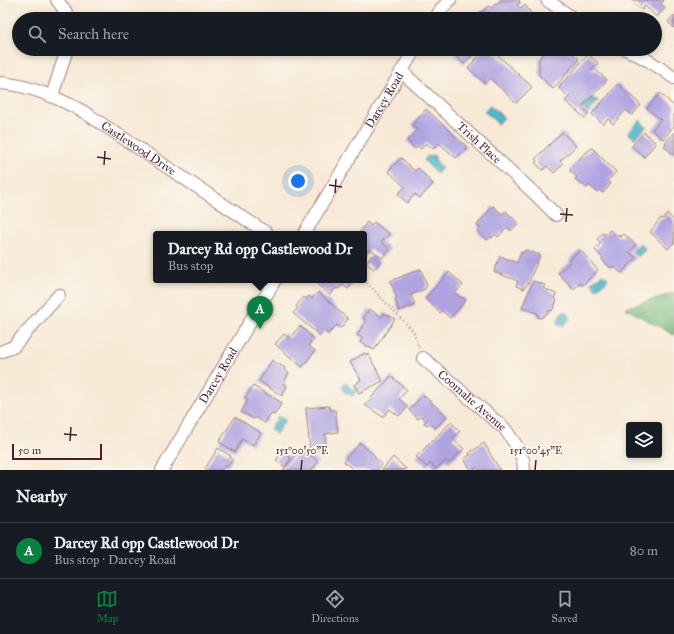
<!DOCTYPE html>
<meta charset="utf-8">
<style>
:root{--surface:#171b24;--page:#242831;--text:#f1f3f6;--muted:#9ea1a6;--line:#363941;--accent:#0b8043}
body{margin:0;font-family:"IM FELL Great Primer",serif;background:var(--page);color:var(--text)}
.controls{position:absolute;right:12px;bottom:12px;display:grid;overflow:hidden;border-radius:4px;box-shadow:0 2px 6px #0003}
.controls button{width:36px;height:36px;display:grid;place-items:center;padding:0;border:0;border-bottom:1px solid var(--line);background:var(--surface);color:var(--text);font:20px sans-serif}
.scale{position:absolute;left:12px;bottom:10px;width:90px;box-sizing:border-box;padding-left:4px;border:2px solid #4a1f2b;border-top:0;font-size:11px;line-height:14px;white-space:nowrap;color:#4a1f2b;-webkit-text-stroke:3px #fbf7ec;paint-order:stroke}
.you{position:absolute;left:298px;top:181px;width:14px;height:14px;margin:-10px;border:3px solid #fff;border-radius:50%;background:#1a73e8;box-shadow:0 0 0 6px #1a73e833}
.badge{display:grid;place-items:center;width:26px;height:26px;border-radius:50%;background:var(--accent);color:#fff;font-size:13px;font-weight:700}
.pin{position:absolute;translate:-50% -33px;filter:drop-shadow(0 1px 2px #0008)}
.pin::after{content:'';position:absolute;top:21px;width:14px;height:12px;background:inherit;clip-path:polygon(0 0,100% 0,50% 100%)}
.popup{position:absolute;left:153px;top:231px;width:214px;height:52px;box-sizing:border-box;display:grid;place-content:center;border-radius:4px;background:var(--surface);filter:drop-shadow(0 1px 3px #0005);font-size:13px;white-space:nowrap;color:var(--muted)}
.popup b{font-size:15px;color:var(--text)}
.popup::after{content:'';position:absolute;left:50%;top:100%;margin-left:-8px;border:8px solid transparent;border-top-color:var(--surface)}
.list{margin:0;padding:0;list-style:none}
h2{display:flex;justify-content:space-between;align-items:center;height:52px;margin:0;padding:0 16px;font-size:17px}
h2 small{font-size:13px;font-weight:400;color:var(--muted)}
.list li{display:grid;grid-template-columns:26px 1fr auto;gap:12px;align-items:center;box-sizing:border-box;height:56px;padding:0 16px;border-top:1px solid var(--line)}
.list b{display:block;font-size:15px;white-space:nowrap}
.list p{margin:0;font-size:13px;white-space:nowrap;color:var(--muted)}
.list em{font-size:13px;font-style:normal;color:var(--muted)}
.icon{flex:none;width:22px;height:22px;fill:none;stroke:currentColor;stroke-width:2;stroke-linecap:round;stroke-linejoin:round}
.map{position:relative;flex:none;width:674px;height:470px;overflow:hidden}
.search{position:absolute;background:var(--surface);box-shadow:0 2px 6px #0003;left:12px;right:12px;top:12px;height:44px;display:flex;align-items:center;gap:10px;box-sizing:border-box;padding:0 14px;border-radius:22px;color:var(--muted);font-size:15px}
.sheet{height:108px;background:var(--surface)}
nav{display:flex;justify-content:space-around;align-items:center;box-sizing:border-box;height:56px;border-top:1px solid var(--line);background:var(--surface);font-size:11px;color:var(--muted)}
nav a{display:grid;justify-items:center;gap:2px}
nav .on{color:var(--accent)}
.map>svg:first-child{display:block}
.forest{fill:#74b87d;stroke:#5f6c54}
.water{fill:#4ab6c7;stroke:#4a6a79}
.building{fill:#afa3e1}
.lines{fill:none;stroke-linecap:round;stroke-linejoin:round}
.minor-casing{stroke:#a08480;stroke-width:14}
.path{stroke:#a08480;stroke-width:2;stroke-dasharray:1 3;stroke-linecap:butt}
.minor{stroke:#fff;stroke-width:12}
.ticks{fill:none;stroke:#4a1f2b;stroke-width:1.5}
.labels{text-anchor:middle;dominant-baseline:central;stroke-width:3.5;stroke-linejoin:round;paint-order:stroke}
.street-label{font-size:12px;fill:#4a1f2b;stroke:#fbf7ec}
.ticks-label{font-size:10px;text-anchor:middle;fill:#4a1f2b;stroke:#fbf7ec;stroke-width:3.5;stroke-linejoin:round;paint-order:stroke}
</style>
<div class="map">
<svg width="674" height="470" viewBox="0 0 674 470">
<rect width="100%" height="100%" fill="#fbf7ec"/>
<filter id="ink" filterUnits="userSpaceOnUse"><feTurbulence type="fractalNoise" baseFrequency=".025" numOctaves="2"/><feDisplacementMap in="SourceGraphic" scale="8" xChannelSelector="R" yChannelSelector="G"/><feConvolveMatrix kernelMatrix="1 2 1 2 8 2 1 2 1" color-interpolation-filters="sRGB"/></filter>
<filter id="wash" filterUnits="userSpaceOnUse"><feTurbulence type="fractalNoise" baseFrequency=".012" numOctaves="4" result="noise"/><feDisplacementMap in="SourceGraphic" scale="16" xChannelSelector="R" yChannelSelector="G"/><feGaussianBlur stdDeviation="0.9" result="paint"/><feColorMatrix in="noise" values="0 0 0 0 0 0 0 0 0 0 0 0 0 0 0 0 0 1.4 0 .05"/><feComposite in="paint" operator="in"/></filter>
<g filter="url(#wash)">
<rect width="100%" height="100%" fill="#f7e9d6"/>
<path class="forest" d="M 674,293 L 674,335 L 625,308 Z"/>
<path class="water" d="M 591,98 L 595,99 L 598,101 L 588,113 L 582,107 Z
M 490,105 L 504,118 L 498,124 L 484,111 Z
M 640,120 L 646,127 L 635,139 L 628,133 Z
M 432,155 L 435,156 L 435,160 L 442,168 L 437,174 L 424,161 L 427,156 L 430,157 Z
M 640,243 L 646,249 L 638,257 L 632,252 Z
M 602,274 L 607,277 L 607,281 L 596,289 L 591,282 L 599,278 Z
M 564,312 L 566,312 L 570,317 L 569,320 L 563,326 L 559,325 L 557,320 L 560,318 L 560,314 Z
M 346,382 L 353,391 L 353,389 L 356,390 L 356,393 L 353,392 L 354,393 L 353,396 L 346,393 L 342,387 L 343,384 Z
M 278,416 L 285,420 L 276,434 L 270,429 L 275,421 L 277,422 L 278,420 L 276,418 Z"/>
<g id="blocks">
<path class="building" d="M 500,0 L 519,0 L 520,3 L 517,5 L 520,8 L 525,5 L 535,19 L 494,19 L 492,17 L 490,19 L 482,19 L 478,14 L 489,6 L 491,8 L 500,1 Z
M 633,0 L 664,0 L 661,4 L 665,8 L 657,17 L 645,6 L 642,10 L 632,1 Z
M 674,15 L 674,28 L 668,22 Z
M 459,49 L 474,49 L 476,51 L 464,64 L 454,55 Z
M 485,49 L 491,49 L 532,87 L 516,103 L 490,78 L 485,84 L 468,68 Z
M 541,49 L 563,49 L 568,53 L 570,51 L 579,59 L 553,89 L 539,75 L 539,59 L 545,52 Z
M 588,54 L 598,63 L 591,70 L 593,71 L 595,69 L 607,80 L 582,107 L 589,114 L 585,118 L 565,101 L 570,96 L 569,95 L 568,96 L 559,88 L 561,86 L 560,86 Z
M 618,84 L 641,105 L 632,115 L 626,110 L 613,124 L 608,119 L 603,124 L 592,114 Z
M 660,93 L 674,106 L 674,126 L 663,139 L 652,130 L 661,120 L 647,108 Z
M 426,109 L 467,147 L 456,158 L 439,143 L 433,149 L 426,143 L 421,149 L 418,146 L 415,149 L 407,141 L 417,130 L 412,125 Z
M 562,132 L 576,146 L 560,161 L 563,164 L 554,173 L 547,166 L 543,170 L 535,163 L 537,161 L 535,159 Z
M 644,132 L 656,143 L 644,157 L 632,146 Z
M 674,132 L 674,155 L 664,146 L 666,144 L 665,143 Z
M 592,148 L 616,172 L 607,181 L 611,184 L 603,193 L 599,190 L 597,192 L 589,185 L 587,188 L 583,184 L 582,185 L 575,179 L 577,177 L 570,171 L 571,168 L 585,153 L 586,153 Z
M 401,158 L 415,171 L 418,168 L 433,184 L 420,198 L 415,194 L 407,203 L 398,194 L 405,187 L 388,171 Z
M 493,206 L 502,214 L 506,211 L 518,223 L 511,231 L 507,227 L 498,237 L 495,234 L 492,238 L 490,237 L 487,240 L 477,231 L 480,228 L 477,225 Z
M 667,214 L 674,220 L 674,244 L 673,243 L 668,249 L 650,232 L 661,218 L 663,219 Z
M 367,222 L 371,226 L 374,222 L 389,234 L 381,242 L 390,249 L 382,258 L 370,249 L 364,257 L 364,234 L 358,234 Z
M 610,230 L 618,237 L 619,235 L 621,237 L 624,234 L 636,245 L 629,252 L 636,258 L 621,273 L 613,266 L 611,268 L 602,260 L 603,258 L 595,250 L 601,243 L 597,239 L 602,233 L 605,235 Z
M 525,250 L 540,255 L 528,284 L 527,284 L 524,289 L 516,286 L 518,281 L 494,272 L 500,256 L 517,263 L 521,252 L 524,253 Z
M 580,250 L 598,270 L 583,285 L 580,283 L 574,289 L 558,273 L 570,262 L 569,260 Z
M 372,255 L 380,262 L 374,269 L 366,263 Z
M 421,269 L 427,285 L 425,289 L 411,295 L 415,305 L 399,311 L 395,299 L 397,298 L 390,281 Z
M 449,272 L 463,285 L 455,293 L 461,298 L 462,297 L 466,300 L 450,318 L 442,311 L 440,313 L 425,298 Z
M 321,280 L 357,280 L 348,289 L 343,285 L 338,289 L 336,288 L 330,295 L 317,284 Z
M 533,281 L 545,285 L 543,288 L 556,294 L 554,299 L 557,300 L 553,309 L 552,311 L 549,310 L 547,314 L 545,314 L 543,317 L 541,318 L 538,317 L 537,313 L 522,308 Z
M 318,292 L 348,319 L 341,328 L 337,325 L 328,334 L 324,331 L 320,336 L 293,313 L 298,308 L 296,306 L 304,297 L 306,299 L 309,296 L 312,299 Z
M 369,309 L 382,317 L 384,313 L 395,319 L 374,350 L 360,342 L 363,338 L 357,335 L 366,320 L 363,319 Z
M 300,326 L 314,339 L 308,345 L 315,351 L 302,367 L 275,344 L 284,334 L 289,338 Z
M 365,353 L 366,355 L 368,354 L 383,381 L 359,393 L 354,385 L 361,380 L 350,362 Z
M 272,360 L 285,368 L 284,370 L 289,373 L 283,384 L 287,386 L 282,396 L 259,381 Z
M 391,376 L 407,390 L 399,399 L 408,407 L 399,416 L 390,409 L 383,417 L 365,405 Z
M 253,386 L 282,403 L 274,415 L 271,413 L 265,423 L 255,417 L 254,419 L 241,412 L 248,400 L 245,398 Z
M 423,395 L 447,416 L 436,428 L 429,423 L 427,425 L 424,423 L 426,421 L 422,416 L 418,419 L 409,410 Z
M 329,406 L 330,410 L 335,410 L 338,432 L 325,434 L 326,449 L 310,451 L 306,408 Z
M 235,417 L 261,433 L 253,445 L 242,439 L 235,452 L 219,442 Z
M 451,422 L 460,431 L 452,438 L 464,449 L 449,463 L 446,460 L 436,469 L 430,463 L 427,467 L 416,457 Z
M 360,443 L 375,456 L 374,457 L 382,464 L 377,470 L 354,470 L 344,462 L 347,459 L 346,458 Z
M 484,443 L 500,470 L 479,470 L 477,468 L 471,470 L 464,459 L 470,455 L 469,453 Z
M 218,448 L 231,456 L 230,457 L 233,459 L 227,467 L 225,465 L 222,470 L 206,470 L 205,469 Z
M 302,448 L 318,462 L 312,470 L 283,470 Z
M 283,452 L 291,458 L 285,467 L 276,460 Z
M 393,457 L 406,469 L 405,470 L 382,470 Z"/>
</g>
</g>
<g filter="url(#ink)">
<use href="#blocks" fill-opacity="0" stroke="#a08480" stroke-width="1"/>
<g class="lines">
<defs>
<g id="minor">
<path d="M 57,0 L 66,12 L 68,19"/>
<path d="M 547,0 L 574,19"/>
<path d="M 435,19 L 442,8 L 450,0"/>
<path d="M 625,49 C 643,56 658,66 674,78"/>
<path id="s1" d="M 401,71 L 534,193 L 556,215"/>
<path id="s2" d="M 0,83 C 30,85 58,98 84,112 L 268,234"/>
<path d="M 52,96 L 67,49"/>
<path id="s3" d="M 304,234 L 415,49"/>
<path d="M 0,352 L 13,347 L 59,295"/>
<path id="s4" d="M 423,358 L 505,429 L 516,445 L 523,460 L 524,470"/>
<path id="s5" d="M 162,470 L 275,280"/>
</g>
</defs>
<use href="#minor" class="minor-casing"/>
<path class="path" d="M 364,280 L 413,331 L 419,348"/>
<use href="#minor" class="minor"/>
</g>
</g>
<path class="ticks" d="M 97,157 L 111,159M 104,165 L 105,151M 329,185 L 342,187M 335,193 L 336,179M 560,214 L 573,215M 566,222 L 567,208M 64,434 L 77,435M 70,441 L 71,427M 301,470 L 302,460M 535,470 L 536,460"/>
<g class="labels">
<g class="street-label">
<text stroke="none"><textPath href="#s3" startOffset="156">Darcey Road</textPath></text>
<text stroke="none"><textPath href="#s1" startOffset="106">Trish Place</textPath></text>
<text stroke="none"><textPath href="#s2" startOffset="155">Castlewood Drive</textPath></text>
<text stroke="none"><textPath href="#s5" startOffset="110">Darcey Road</textPath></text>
<text stroke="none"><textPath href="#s4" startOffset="65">Coomalie Avenue</textPath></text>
</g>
</g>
<g class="ticks-label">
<text x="302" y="454">151°00'50"E</text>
<text x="536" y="454">151°00'45"E</text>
</g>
</svg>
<div class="controls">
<button><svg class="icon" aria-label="layers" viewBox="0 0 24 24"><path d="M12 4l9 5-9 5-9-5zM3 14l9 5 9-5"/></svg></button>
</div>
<div class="scale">50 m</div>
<div class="you"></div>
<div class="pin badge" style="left:260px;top:329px">A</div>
<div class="popup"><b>Darcey Rd opp Castlewood Dr</b>Bus stop</div>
<div class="search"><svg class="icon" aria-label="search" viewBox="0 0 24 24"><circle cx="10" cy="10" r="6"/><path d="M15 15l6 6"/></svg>Search here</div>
</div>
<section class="sheet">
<h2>Nearby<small></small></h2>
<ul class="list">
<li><span class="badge">A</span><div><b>Darcey Rd opp Castlewood Dr</b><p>Bus stop · Darcey Road</p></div><em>80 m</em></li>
</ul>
</section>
<nav>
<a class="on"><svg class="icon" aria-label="map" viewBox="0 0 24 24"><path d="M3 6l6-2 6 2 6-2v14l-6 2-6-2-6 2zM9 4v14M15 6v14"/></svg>Map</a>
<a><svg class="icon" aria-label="directions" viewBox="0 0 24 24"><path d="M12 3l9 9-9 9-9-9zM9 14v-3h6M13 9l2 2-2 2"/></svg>Directions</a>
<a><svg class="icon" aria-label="saved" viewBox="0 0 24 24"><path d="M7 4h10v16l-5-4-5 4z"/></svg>Saved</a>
</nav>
